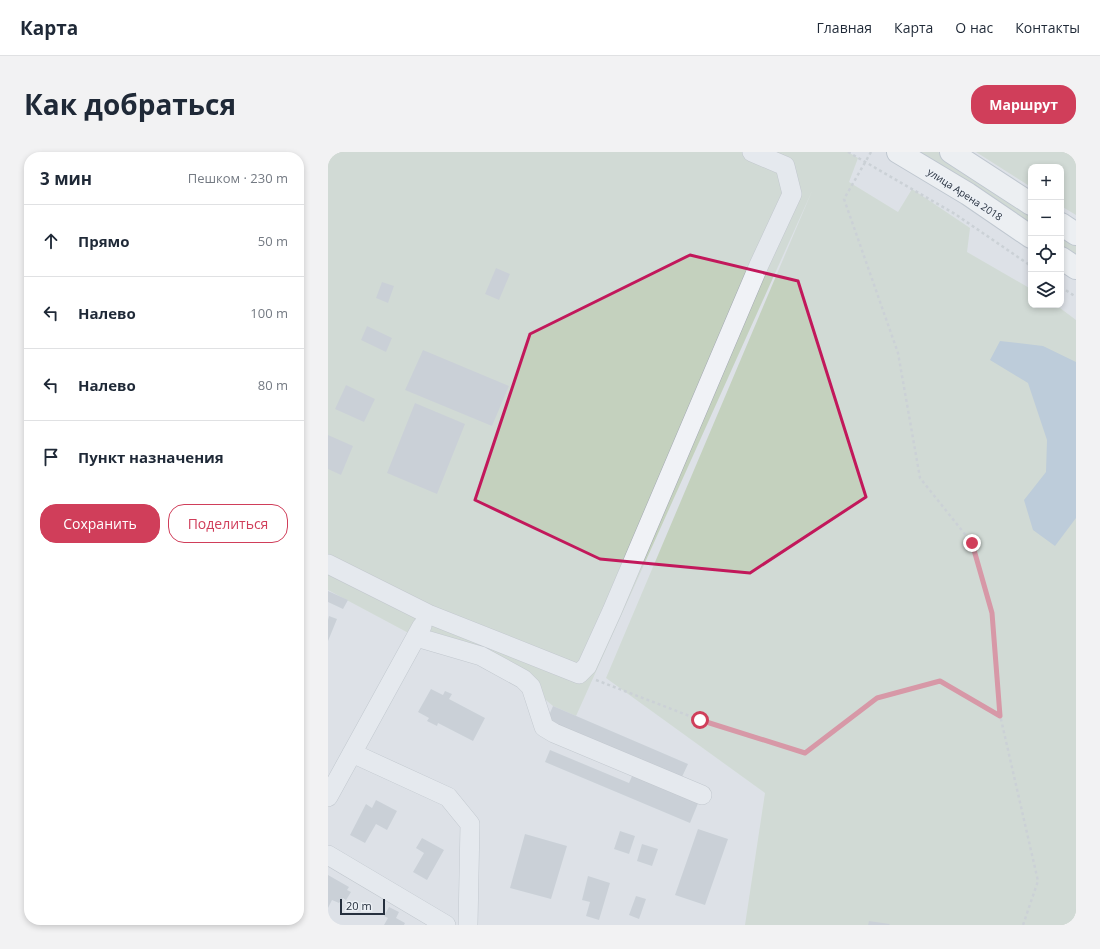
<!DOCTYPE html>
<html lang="ru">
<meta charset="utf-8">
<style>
:root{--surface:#fff;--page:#f2f2f3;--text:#1f2937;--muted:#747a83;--line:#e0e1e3;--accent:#d03e5a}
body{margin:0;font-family:"Open Sans",sans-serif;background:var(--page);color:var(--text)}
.controls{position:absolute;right:12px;top:12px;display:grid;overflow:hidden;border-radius:8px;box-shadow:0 2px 6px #0003}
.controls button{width:36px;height:36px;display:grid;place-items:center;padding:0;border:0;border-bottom:1px solid var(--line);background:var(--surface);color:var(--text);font:20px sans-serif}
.scale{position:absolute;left:12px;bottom:10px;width:45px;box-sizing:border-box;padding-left:4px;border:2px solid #26303e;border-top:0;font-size:11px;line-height:14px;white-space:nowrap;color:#26303e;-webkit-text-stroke:3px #ecf0f5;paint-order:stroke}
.stop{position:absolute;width:12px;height:12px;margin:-9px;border:3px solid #d03e5a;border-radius:50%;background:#fff}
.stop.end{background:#d03e5a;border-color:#fff;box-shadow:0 1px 4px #0008}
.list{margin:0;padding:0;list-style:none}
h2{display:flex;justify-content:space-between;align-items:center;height:52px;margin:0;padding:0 16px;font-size:17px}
h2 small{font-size:13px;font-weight:400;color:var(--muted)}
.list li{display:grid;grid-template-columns:26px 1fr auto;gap:12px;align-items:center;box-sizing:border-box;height:72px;padding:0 16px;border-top:1px solid var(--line)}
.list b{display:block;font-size:15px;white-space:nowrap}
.list em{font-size:13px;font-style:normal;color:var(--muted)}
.actions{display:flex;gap:8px;padding:12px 16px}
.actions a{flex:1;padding:9px 0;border:1px solid var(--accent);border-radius:16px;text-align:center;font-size:14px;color:var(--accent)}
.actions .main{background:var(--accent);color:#fff}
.icon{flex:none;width:22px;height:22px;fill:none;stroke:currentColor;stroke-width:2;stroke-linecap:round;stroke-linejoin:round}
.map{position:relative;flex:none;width:748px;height:773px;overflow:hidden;border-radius:16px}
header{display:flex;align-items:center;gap:24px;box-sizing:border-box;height:56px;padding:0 20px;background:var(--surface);border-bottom:1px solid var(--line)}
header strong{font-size:19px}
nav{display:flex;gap:22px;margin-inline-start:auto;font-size:14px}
.intro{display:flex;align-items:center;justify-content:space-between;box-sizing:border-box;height:96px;padding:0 24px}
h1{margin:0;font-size:28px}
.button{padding:10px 18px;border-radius:16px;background:var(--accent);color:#fff;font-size:14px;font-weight:700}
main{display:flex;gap:24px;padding:0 24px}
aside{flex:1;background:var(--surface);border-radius:16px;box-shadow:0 2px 6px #0003}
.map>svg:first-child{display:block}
.green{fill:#c4d1be}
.water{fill:#97b1c9}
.building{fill:#b4bbc4}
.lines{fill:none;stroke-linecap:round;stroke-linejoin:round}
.minor-casing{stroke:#a2a8b1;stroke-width:20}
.major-casing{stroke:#9ca6b3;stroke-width:24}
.path{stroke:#b7bcc2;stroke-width:2.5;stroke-dasharray:3 3;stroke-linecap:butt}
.minor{stroke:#f0f2f6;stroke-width:19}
.major{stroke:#fff;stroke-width:22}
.route{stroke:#d03e5a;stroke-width:5}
.marked{fill:none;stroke:#c2185b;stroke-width:3;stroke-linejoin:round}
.labels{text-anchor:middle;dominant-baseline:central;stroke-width:3;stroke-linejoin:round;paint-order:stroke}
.street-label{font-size:10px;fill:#26303e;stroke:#ecf0f5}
</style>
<header>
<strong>Карта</strong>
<nav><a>Главная</a><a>Карта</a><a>О нас</a><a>Контакты</a></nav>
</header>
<div class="intro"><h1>Как добраться</h1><a class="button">Маршрут</a></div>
<main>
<aside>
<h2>3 мин<small>Пешком · 230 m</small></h2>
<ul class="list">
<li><svg class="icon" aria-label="ahead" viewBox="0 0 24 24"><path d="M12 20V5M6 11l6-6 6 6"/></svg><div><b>Прямо</b></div><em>50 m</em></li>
<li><svg class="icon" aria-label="left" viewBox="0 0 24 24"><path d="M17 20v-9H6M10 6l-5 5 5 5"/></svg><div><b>Налево</b></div><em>100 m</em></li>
<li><svg class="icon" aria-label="left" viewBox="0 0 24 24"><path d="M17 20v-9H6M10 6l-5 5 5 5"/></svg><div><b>Налево</b></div><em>80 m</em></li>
<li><svg class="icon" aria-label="arrive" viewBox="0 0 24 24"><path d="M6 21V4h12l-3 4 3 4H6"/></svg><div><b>Пункт назначения</b></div></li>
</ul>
<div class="actions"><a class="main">Сохранить</a><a>Поделиться</a></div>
</aside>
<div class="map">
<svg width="748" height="773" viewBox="0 0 748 773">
<rect width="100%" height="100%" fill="#dde1e7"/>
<path class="green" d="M 0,0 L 520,0 L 530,6 L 521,30 L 570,60 L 584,37 L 642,76 L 639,100 L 703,137 L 703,153 L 728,153 L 748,168 L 748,773 L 417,773 L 437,641 L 278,526 L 484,39 L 248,564 L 225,554 L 187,522 L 88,485 L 0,438 Z
M 591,0 L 610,0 L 703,60 L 703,74 Z
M 648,0 L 748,0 L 748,63 L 733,54 L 733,15 L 703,15 L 703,35 Z
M 733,80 L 748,90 L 748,104 L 733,94 Z"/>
<path class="water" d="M 672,189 L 715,194 L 748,210 L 748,366 L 727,394 L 705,378 L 696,348 L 718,320 L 719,288 L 700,231 L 662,208 Z"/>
<path class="building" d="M 168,116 L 182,122 L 171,148 L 157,142 Z
M 54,130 L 66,134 L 60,151 L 48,146 Z
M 39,174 L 64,186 L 58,200 L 33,188 Z
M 95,198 L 181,234 L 164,274 L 77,238 Z
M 18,233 L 47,247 L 36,270 L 7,257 Z
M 87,251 L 137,272 L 109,342 L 59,321 Z
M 0,283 L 25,294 L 13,323 L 0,317 Z
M 0,439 L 20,448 L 15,457 L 0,450 Z
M 1,464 L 9,467 L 0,489 L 0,468 Z
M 103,537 L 115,543 L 117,539 L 124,542 L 121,547 L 157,566 L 145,589 L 110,571 L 109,574 L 99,569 L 101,566 L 90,560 Z
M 225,554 L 360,612 L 353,627 L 219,568 Z
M 222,598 L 301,631 L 305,622 L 371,649 L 362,671 L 217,610 Z
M 48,648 L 69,659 L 59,678 L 48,672 L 37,691 L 22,683 L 38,652 L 44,656 Z
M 370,677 L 400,687 L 377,753 L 347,743 Z
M 292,679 L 307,684 L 301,702 L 286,697 Z
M 197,682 L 239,694 L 223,747 L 182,736 Z
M 94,686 L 116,698 L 99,728 L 85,720 L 96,701 L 88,696 Z
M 314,692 L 330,697 L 324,714 L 309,709 Z
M 0,723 L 21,735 L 19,738 L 23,740 L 18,748 L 15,746 L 11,751 L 4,748 L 0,756 Z
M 260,724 L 282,731 L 271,768 L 258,764 L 262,750 L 254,748 Z
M 308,744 L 318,747 L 311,767 L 301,763 Z
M 61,755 L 71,760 L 68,766 L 77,771 L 76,773 L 56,773 L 60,766 L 56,764 Z
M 541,769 L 562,772 L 561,773 L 540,773 Z"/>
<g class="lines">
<defs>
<path id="minor" d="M 0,412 L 100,462 L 251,522 L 259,514 L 284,459 L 431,113 L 464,42 L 457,14 L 424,0
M 88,485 L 153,504 L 195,527 L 203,535 L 216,575 L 226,581 L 374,643
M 24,601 L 120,645 L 142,672 L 140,773
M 0,645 L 94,474
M 0,703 L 118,773"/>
<path id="major" d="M 570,0 L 640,42 L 703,85
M 623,0 L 703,52
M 733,72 L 748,82
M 733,106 L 748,116"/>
</defs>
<use href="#minor" class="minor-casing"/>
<use href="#major" class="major-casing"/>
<path class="path" d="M 520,0 L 627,62 L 703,114
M 543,0 L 516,47 L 570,201 L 592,326 L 644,391 L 664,461 L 672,563
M 733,135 L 748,145
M 268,528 L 372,568 L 477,601 L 549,546 L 612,529 L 672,563 L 710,729 L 695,773"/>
<use href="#minor" class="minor"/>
<use href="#major" class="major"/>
</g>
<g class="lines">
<path class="route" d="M 372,568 L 477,601 L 549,546 L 612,529 L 672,564 L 664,461 L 644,391"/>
</g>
<path d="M0 0H748V773H0ZM 362,103 L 470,129 L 538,345 L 422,421 L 272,407 L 147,348 L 202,182 Z" fill="#dde1e7" fill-opacity=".55" fill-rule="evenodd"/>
<path class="marked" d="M 362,103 L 470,129 L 538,345 L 422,421 L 272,407 L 147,348 L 202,182 Z"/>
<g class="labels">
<g class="street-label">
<text transform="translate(637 42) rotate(33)">улица Арена 2018</text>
</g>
</g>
</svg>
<div class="controls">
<button>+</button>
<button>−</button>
<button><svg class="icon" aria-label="locate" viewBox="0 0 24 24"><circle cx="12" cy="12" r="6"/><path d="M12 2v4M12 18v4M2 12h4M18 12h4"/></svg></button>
<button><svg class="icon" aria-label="layers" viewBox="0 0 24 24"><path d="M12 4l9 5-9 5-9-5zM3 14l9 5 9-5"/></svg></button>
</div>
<div class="scale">20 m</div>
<div class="stop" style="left:372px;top:568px"></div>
<div class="stop end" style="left:644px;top:391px"></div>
</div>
</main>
